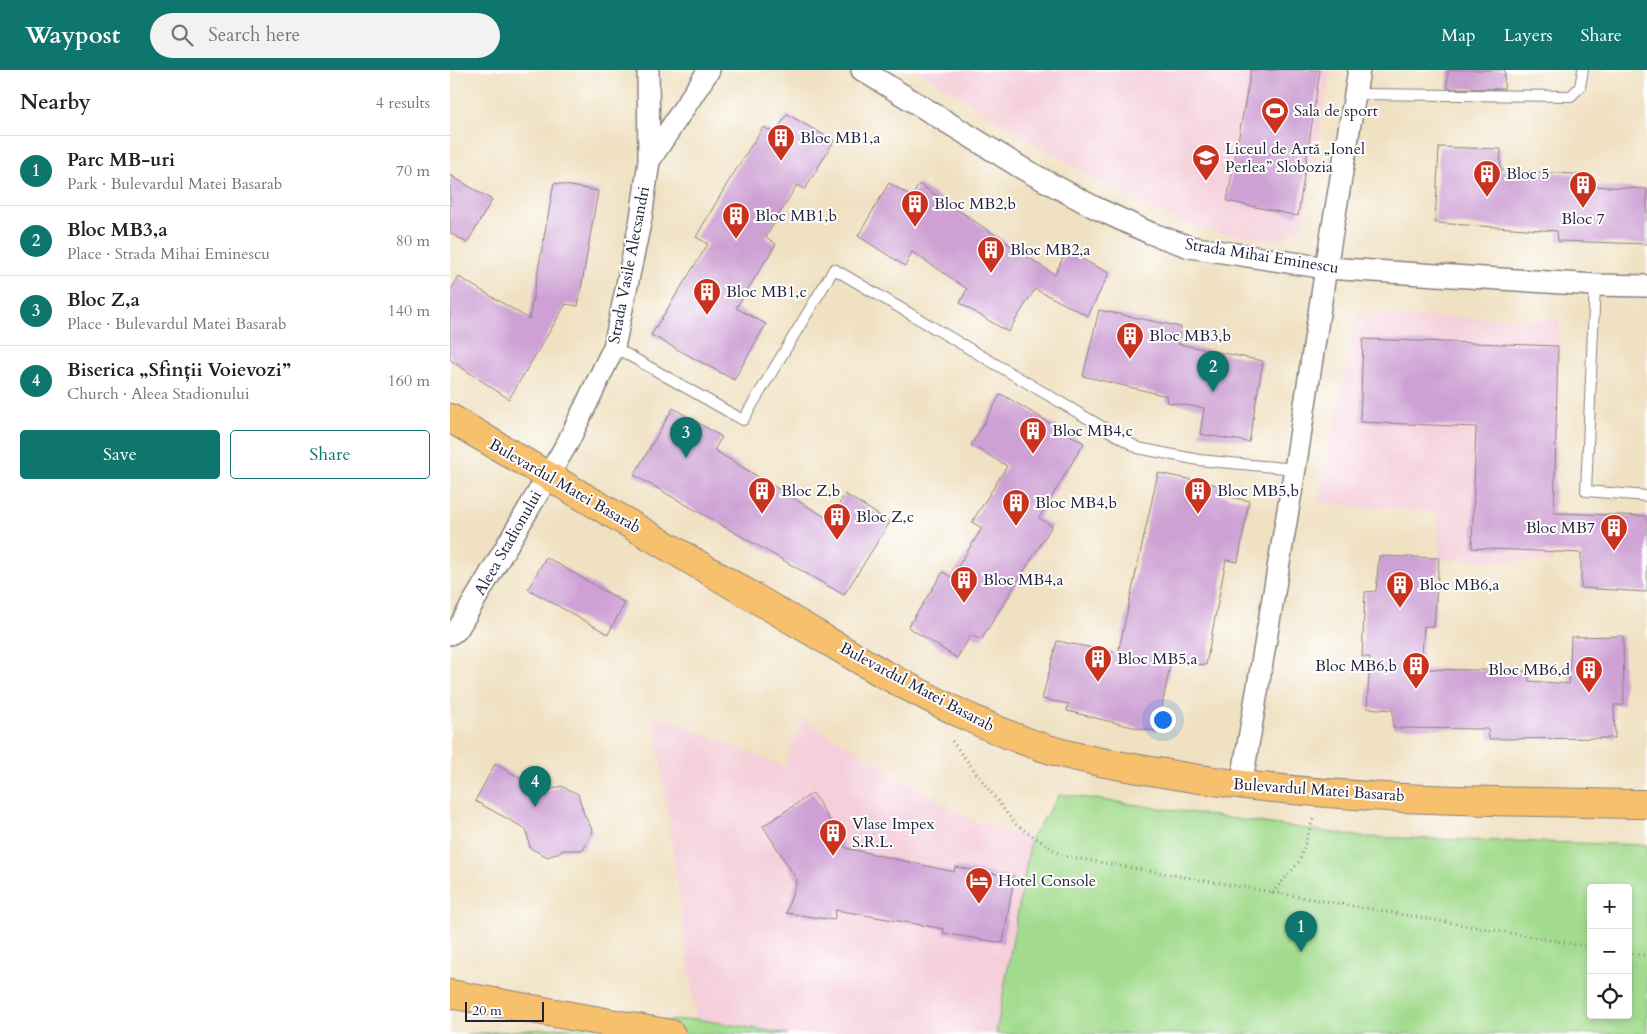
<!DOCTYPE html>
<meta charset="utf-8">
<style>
:root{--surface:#fff;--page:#f2f2f2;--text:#222;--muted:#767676;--line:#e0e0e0;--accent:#0f766e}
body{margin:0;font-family:Cardo,serif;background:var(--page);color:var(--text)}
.controls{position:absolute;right:15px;bottom:15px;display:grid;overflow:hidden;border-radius:5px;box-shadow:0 2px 8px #0003}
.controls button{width:45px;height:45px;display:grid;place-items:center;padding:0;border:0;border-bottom:1px solid var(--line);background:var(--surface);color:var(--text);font:25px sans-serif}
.scale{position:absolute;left:15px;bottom:12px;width:79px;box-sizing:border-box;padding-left:5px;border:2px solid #22223b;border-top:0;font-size:14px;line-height:18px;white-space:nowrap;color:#22223b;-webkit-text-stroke:4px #fff;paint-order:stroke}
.you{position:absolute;left:712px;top:649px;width:18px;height:18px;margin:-12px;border:4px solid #fff;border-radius:50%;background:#1a73e8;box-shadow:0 0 0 8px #1a73e833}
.badge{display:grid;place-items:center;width:32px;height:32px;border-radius:50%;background:var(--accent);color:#fff;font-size:16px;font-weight:700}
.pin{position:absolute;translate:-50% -41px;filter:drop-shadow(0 1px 2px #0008)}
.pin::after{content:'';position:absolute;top:26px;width:18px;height:15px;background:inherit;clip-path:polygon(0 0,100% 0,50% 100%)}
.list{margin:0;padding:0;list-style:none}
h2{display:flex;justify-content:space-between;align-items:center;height:65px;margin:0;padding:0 20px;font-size:21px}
h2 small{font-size:16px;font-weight:400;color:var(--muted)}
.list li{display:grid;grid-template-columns:32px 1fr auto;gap:15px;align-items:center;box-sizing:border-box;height:70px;padding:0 20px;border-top:1px solid var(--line)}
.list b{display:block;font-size:19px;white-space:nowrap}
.list p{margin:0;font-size:16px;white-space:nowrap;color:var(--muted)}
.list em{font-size:16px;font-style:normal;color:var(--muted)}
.actions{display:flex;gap:10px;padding:15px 20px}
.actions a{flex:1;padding:11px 0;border:1px solid var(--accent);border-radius:5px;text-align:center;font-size:18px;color:var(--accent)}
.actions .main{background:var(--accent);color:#fff}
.icon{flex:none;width:28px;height:28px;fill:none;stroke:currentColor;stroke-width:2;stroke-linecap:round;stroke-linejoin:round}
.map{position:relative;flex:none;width:1197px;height:964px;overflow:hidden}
header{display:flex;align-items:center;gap:30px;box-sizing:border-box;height:70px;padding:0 25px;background:var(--accent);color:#fff}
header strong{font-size:24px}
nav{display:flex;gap:28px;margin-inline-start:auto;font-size:18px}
.search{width:350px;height:45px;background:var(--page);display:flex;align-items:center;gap:12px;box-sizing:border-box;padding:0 18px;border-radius:28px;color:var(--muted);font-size:19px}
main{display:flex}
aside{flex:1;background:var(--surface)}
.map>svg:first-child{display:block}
.built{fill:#f5cfda}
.green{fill:#a2db8d;stroke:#627e64;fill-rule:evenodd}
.building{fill:#cea0d4}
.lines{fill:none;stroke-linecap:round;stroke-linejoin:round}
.lane-casing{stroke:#89827e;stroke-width:12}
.street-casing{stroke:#89827e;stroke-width:24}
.primary-casing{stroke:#89827e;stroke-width:30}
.highway-casing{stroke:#89827e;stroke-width:30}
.path{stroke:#89827e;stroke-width:3;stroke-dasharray:1 4;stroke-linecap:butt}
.lane{stroke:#fff;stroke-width:10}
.street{stroke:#fff;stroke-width:21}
.primary{stroke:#f7c06c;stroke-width:28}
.highway{stroke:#f7c06c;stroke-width:28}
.labels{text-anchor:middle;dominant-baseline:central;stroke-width:4;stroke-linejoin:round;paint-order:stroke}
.poi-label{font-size:16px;fill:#22223b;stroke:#fff;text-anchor:start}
.street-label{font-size:16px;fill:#22223b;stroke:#fff}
</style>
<header>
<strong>Waypost</strong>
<div class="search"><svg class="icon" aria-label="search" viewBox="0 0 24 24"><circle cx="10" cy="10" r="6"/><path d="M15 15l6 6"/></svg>Search here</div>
<nav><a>Map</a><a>Layers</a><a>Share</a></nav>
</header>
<main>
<aside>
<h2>Nearby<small>4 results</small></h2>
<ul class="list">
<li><span class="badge">1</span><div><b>Parc MB-uri</b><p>Park · Bulevardul Matei Basarab</p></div><em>70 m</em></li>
<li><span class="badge">2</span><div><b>Bloc MB3,a</b><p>Place · Strada Mihai Eminescu</p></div><em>80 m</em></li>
<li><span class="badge">3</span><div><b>Bloc Z,a</b><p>Place · Bulevardul Matei Basarab</p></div><em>140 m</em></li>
<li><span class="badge">4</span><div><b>Biserica „Sfinții Voievozi”</b><p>Church · Aleea Stadionului</p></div><em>160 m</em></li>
</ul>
<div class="actions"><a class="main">Save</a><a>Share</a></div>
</aside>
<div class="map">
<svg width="1197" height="964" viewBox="0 0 1197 964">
<rect width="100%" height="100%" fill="#fff"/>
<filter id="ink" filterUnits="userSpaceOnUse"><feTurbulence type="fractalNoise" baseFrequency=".02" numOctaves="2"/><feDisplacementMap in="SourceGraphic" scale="10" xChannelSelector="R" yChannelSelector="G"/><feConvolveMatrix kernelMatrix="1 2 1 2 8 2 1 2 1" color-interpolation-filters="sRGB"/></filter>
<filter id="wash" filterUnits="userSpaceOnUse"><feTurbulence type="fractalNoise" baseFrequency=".0096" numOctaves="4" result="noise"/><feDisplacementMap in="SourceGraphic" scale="20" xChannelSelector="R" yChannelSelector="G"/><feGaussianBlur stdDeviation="1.12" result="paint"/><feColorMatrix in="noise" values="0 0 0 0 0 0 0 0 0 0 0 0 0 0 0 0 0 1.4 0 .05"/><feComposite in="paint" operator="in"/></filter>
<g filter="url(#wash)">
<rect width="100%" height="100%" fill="#f0e1c2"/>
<path class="built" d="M 468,0 L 880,0 L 853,157 L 836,166 L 822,170 L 763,162 L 706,142 L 597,82 Z
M 906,245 L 1109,250 L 1103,492 L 990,489 L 987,442 L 867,433 Z
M 204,644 L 334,697 L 353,649 L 521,750 L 581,768 L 546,964 L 340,964 L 246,949 Z"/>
<path class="green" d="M 610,724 L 913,767 L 1197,775 L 1197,964 L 546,964 L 581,768 ZM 1141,818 L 1178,818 L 1178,945 L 1141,945 Z
M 246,949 L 338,964 L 16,964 Z"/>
<g id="blocks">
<path class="building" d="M 801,0 L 870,0 L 848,146 L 777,131 Z
M 998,0 L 1055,0 L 1054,19 L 997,18 Z
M 337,44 L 384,71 L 355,119 L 347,115 L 330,143 L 316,167 L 326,174 L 286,238 L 316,254 L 284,310 L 201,265 L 258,174 L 246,167 L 277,114 L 313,57 L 325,63 Z
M 989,77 L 1051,79 L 1050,100 L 1142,105 L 1141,116 L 1197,119 L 1197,174 L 1108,171 L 1107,161 L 985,153 Z
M 0,105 L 42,130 L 17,173 L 0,163 Z
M 104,113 L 148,121 L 128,236 L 116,234 L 59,329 L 0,290 L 0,221 L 9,207 L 79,249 Z
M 439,113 L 462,127 L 469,114 L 605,205 L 616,181 L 659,203 L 638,246 L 585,219 L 558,262 L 510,233 L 517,219 L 491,201 L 462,182 L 455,196 L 408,166 Z
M 649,240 L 731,257 L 728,274 L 813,291 L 799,372 L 750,364 L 754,338 L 716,332 L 717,326 L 633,306 Z
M 913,269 L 1108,276 L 1104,443 L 1197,446 L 1197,522 L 1131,518 L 1131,483 L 1022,478 L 1026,357 L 910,352 Z
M 551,324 L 634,373 L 589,448 L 602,456 L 531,570 L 521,565 L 507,588 L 458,557 L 493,502 L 501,507 L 519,479 L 532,458 L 522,452 L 557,396 L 521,375 Z
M 223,338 L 272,367 L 264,380 L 380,450 L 395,424 L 440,452 L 394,525 L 184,405 Z
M 708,403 L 773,416 L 771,425 L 799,431 L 788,492 L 776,490 L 756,595 L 721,591 L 707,661 L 691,659 L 617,641 L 618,634 L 592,629 L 607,571 L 668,583 Z
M 929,486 L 989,488 L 984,557 L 974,556 L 971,599 L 1078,601 L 1079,611 L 1119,614 L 1121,567 L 1173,566 L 1174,635 L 1164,635 L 1165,668 L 1039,669 L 1038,659 L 943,658 L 943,640 L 917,638 L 920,587 L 912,587 L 915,522 L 926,521 Z
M 96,487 L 175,533 L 158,564 L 78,519 Z
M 45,694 L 95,722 L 111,716 L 128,724 L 134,744 L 143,761 L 133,780 L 114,780 L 98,787 L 80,778 L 76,759 L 25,731 Z
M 363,723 L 396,778 L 504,802 L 505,797 L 564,807 L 553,873 L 493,863 L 494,859 L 386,840 L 384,850 L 336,843 L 347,810 L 313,756 Z"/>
</g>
</g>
<g filter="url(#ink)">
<use href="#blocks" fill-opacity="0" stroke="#89827e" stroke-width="1"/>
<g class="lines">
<defs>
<path id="lane" d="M 904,24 L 1121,26 L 1130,17 L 1133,0
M 1145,215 L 1136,421 L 1197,426
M 164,277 L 293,350 L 384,199 L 688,378 L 749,390 L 845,399"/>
<path id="street" d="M 412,0 L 575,100 L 644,137 L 700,163 L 740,177 L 876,198 L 1145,215 L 1197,216
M 199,91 L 259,0
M 0,564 L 7,560 L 118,372 L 164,277 L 191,148 L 199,91 L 198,0
M 791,716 L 845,399 L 876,198 L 909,0"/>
<path id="primary" d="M 0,348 L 432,603 C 489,633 546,664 608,682 C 646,693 686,698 724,705 C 881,731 1039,731 1197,734"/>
<path id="highway" d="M 0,924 L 221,964"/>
</defs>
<use href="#lane" class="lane-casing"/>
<use href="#street" class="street-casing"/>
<use href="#primary" class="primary-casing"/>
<use href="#highway" class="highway-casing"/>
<path class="path" d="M 502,671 L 565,754 L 613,786 L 1141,877
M 822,823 L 849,792 L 863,749
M 1178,883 L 1197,886"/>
<use href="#lane" class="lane"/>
<use href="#street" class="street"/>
<use href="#primary" class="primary"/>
<use href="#highway" class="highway"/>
</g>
</g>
<defs>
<symbol id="stadium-pin" viewBox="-11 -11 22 30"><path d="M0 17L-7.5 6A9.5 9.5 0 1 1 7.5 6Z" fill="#c8321e" stroke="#fff"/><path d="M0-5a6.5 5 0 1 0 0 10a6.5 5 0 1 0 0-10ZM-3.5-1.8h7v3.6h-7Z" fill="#fff"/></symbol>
<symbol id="building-pin" viewBox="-11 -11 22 30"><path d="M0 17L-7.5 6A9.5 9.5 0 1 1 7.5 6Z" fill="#c8321e" stroke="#fff"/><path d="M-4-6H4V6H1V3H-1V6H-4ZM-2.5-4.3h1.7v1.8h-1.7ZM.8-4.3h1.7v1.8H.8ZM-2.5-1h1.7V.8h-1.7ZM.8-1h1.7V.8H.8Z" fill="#fff"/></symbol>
<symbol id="university-pin" viewBox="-11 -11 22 30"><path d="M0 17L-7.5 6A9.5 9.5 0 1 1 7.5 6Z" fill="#c8321e" stroke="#fff"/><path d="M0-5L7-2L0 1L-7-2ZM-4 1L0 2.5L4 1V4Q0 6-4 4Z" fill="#fff"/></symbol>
<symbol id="hotel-pin" viewBox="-11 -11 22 30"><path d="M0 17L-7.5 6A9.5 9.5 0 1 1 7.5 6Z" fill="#c8321e" stroke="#fff"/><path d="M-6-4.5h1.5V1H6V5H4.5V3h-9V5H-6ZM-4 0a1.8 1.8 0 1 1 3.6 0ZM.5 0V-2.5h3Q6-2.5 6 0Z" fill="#fff"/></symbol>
</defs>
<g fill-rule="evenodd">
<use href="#stadium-pin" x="809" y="25" width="32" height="43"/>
<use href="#building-pin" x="315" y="52" width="32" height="43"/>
<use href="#university-pin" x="740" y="72" width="32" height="43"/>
<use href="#building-pin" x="1021" y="88" width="32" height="43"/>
<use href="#building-pin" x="1117" y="99" width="32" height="43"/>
<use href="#building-pin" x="449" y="118" width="32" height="43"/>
<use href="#building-pin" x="270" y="130" width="32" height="43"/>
<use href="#building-pin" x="525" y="164" width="32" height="43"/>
<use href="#building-pin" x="241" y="206" width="32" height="43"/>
<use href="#building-pin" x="664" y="250" width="32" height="43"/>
<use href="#building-pin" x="567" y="345" width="32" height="43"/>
<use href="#building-pin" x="296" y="405" width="32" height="43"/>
<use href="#building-pin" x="732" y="405" width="32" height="43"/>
<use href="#building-pin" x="550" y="417" width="32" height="43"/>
<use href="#building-pin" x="371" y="431" width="32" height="43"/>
<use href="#building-pin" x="1148" y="442" width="32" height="43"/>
<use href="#building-pin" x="498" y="494" width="32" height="43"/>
<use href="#building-pin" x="934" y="499" width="32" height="43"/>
<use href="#building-pin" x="632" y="573" width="32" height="43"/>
<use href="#building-pin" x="950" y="580" width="32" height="43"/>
<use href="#building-pin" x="1123" y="584" width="32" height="43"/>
<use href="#building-pin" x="367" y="747" width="32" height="43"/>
<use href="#hotel-pin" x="513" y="795" width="32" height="43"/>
</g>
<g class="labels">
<g class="poi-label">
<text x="844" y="41">Sala de sport</text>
<text x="350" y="68">Bloc MB1,a</text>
<text x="775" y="79">Liceul de Artă „Ionel<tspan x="775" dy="18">Perlea” Slobozia</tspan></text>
<text x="1056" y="104">Bloc 5</text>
<text x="484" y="134">Bloc MB2,b</text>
<text x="305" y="146">Bloc MB1,b</text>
<text x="1133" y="149" text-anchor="middle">Bloc 7</text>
<text x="560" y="180">Bloc MB2,a</text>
<text x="276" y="222">Bloc MB1,c</text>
<text x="699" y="266">Bloc MB3,b</text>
<text x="602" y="361">Bloc MB4,c</text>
<text x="331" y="421">Bloc Z,b</text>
<text x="767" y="421">Bloc MB5,b</text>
<text x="585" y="433">Bloc MB4,b</text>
<text x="406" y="447">Bloc Z,c</text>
<text x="1145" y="458" text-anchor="end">Bloc MB7</text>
<text x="533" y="510">Bloc MB4,a</text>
<text x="969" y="515">Bloc MB6,a</text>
<text x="667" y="589">Bloc MB5,a</text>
<text x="947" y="596" text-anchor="end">Bloc MB6,b</text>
<text x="1120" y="600" text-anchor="end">Bloc MB6,d</text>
<text x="402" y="754">Vlase Impex<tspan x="402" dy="18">S.R.L.</tspan></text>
<text x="548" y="811">Hotel Console</text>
</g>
<g class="street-label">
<text transform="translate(812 186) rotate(9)">Strada Mihai Eminescu</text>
<text transform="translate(179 195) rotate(-79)">Strada Vasile Alecsandri</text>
<text transform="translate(115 416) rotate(30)">Bulevardul Matei Basarab</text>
<text transform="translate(58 473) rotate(-60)">Aleea Stadionului</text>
<text transform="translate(467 617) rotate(28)">Bulevardul Matei Basarab</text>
<text transform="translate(869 720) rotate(4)">Bulevardul Matei Basarab</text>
</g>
</g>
</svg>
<div class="controls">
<button>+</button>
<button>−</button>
<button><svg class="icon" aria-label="locate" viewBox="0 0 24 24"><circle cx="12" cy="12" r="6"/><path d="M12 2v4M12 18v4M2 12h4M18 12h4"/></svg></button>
</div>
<div class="scale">20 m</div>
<div class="you"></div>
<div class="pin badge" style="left:851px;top:882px">1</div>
<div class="pin badge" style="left:763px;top:322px">2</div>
<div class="pin badge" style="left:236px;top:388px">3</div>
<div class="pin badge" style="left:85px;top:737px">4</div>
</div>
</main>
